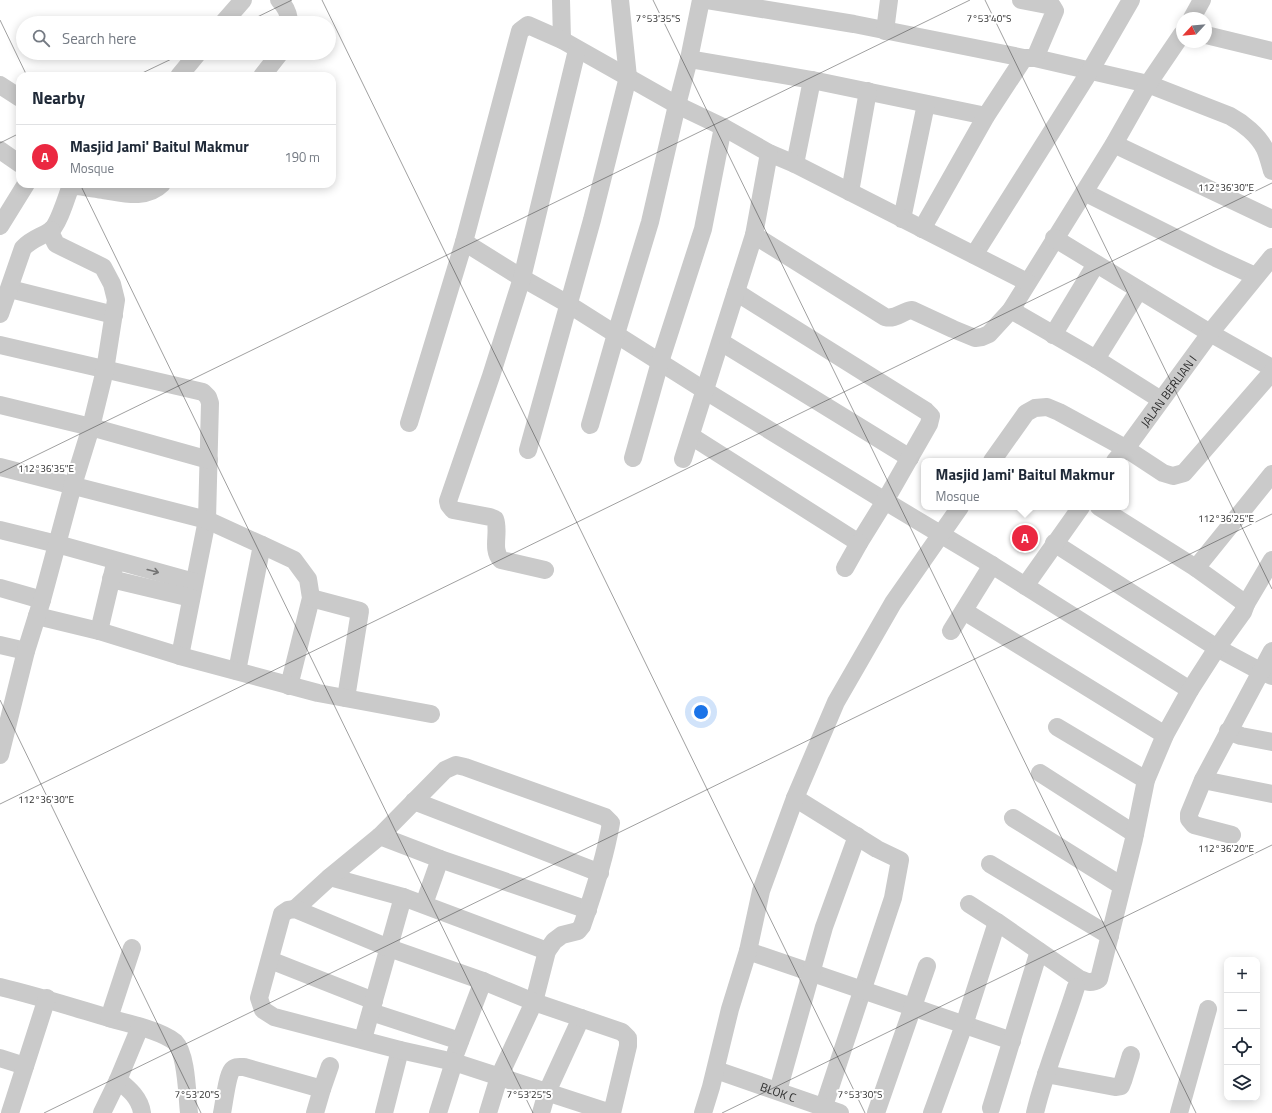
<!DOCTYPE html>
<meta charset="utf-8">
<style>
:root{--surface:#fff;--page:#f6f6f7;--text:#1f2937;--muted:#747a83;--line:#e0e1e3;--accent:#eb2841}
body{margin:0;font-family:"Titillium Web",sans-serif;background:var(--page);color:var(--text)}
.controls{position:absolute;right:12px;bottom:12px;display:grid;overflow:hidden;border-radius:8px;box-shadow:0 2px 10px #0003}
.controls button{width:36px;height:36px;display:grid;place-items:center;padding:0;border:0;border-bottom:1px solid var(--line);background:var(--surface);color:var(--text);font:20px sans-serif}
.compass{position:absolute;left:1176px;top:12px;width:36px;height:36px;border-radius:50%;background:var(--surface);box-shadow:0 2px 10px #0003;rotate:244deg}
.you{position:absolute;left:701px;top:712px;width:14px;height:14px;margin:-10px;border:3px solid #fff;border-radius:50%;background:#1a73e8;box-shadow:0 0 0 6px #1a73e833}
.badge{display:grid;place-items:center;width:26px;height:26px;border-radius:50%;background:var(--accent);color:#fff;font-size:13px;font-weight:700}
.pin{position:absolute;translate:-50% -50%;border:2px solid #fff;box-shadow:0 1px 4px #0006}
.popup{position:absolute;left:921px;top:458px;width:208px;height:52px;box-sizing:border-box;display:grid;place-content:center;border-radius:8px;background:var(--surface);filter:drop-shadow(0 1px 3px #0005);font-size:13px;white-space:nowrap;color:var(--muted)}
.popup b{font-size:15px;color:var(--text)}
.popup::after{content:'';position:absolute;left:50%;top:100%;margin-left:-8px;border:8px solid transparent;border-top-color:var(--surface)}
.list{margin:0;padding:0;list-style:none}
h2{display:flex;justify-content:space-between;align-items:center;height:52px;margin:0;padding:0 16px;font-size:17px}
h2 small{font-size:13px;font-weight:400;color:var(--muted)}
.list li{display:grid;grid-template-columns:26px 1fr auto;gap:12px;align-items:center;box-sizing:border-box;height:64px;padding:0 16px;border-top:1px solid var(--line)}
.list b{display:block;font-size:15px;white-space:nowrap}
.list p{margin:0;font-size:13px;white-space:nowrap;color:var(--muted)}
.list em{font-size:13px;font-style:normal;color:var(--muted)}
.icon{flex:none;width:22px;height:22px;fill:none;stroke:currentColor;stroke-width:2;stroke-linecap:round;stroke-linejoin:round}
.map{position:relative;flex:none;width:1272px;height:1113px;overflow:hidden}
.search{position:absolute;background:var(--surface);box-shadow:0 2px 10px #0003;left:16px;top:16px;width:320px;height:44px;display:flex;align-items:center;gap:10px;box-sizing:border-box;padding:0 14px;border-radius:22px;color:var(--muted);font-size:15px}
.panel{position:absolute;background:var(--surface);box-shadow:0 2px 10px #0003;left:16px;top:72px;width:320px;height:116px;border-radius:12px}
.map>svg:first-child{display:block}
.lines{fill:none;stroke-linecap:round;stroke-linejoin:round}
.minor{stroke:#cacaca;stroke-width:18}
.oneway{stroke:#747474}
.ticks{fill:none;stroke:#2d2d2d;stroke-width:1;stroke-opacity:0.45}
.labels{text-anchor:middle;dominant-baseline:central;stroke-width:4;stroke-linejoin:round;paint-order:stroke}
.street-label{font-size:12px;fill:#2d2d2d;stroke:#fff}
.ticks-label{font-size:10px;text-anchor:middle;fill:#2d2d2d;stroke:#fff;stroke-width:4;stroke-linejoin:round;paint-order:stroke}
</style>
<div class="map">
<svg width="1272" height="1113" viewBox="0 0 1272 1113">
<rect width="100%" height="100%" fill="#fff"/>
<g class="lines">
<g class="minor">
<path d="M 279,0 C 286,7 289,13 289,23"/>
<path d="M 561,0 L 562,40"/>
<path d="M 707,0 L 854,24 L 1024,58 L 1035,58 L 1148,84 L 1230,116 C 1243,123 1258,135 1265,149 C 1268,156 1270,164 1272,171"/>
<path d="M 1021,0 L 1052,6 L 1055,11 L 1035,58"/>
<path d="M 1192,18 L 1202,0"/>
<path d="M 223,23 L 243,0"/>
<path d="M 885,31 L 889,0"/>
<path d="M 1206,35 L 1272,51"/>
<path d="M 689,59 L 812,80 L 986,116"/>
<path d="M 179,76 L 198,53"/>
<path d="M 262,76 L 280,53"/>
<path d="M 0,85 L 20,98"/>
<path d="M 1114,144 L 1272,219"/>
<path d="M 0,150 L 20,164"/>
<path d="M 795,164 L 812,80"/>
<path d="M 850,192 L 868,91"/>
<path d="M 1084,192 L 1216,258 L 1255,276"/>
<path d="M 902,219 L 926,104"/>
<path d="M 0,226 L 26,184"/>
<path d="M 922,229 L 986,116 L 1024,58"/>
<path d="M 754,235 L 885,317 C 896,320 902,311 912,310 L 953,329 L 975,338 L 982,337 L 989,334 L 1011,310 L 1114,144 L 1148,84 L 1182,34"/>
<path d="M 1054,238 L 1210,333 L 1272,368"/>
<path d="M 464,242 L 522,278 L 568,304 L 704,390 L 885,501 L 992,565 L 1190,690"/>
<path d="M 974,255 L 1090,71 L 1131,0"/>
<path d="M 10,289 L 114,315"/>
<path d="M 1011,310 L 1096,359 L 1161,400"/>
<path d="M 0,314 L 23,248 C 33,238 39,238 50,231 C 58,226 67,196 71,185 C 82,187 92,188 103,190 C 123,193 146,200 162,184"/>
<path d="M 1053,335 L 1096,264"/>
<path d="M 721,342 L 910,458"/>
<path d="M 0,345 L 203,392 L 208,397 L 210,403 L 207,520 L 180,656"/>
<path d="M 1096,359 L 1139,290"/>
<path d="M 0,405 L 91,427 L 209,460"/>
<path d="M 409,423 L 464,242 L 520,31 L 528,25 L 562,40 L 677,105 L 723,127 L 769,153 L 795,164 L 1027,282"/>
<path d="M 590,425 L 616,334 L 650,222 L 677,105 L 689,59 L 701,0"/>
<path d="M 691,436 L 859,543 L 885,501 L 929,424 L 931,416 L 926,411 L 736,292"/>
<path d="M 528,450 L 592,220 L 628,77 L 620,0"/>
<path d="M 633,458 L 660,362 L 703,229 L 723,127"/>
<path d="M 683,459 L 754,235 L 769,153"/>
<path d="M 992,461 L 1026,413 L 1035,408 L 1047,407 L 1059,412 L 1125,448 L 1163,473 L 1173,476 L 1184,473 L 1272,372"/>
<path id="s1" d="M 1115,461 L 1130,443 L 1214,328 L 1272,257"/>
<path d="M 0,467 L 207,520 L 262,545 L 237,671"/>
<path d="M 0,530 L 57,544 L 194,582"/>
<path d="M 1054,543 L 1217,648 L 1260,671 L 1272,676"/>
<path d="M 262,545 L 294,560 L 308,579 L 311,598 L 289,686"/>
<path d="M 845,568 L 859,543"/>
<path d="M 1196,568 L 1272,474"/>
<path d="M 545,570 L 501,560 C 491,549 500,532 495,519 L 490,517 L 453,510 L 449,505 L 448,501 L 491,376 L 522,278 L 577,50"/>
<path d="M 111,579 L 191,598"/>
<path d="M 1025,586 L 1081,507"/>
<path d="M 0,588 L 42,600"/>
<path d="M 311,598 L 360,611 L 346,698"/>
<path d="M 1246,604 L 1272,560"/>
<path d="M 964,611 L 1165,735"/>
<path d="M 37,616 L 99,631 L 180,656 L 318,693 L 431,714"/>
<path d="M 99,631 L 114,568"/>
<path d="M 951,631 L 992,565"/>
<path d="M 0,645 L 26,651"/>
<path d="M 1057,727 L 1146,780"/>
<path d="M 1228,731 L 1241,736 L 1272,742"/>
<path d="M 0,755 L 26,651 L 42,600 L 73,485 L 91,427 L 105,370 L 116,300 L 112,284 L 103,267 L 56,244 L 52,236 L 51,230"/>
<path d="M 1040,773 L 1135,834"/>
<path d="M 1203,780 L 1272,794"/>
<path d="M 795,798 L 877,849 L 900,860 L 893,898 L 824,1106"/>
<path d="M 414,801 L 600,873"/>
<path d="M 1013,818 L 1122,886"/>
<path d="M 1232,835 L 1194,825 L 1189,819 L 1189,814 L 1203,780 L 1272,651"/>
<path d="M 380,836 L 440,859 L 588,910"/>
<path d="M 990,864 L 1110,936"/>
<path d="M 330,877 L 403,897 L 547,951"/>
<path d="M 424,904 L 440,859"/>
<path d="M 969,904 L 997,922"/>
<path d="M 295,909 L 330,877 L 380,836 L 445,770 L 456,765 L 465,767 L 605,817 L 611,823 C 605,858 594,892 582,926 L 578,931 L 562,935 L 554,941 L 547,951 L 534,1002 L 499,1077 L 488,1113"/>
<path d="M 748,951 L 1012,1041"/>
<path d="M 270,960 L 374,1001"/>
<path d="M 0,987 C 38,996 75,1008 112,1019 C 128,1023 162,1031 175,1042 C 187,1054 187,1096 189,1113"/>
<path d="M 371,1012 L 460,1041"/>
<path d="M 109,1018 L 132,948"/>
<path d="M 140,1027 L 118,1080 C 129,1089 140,1098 142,1113"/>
<path d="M 363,1039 L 403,897"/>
<path d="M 456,1052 L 483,981"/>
<path d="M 0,1058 L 25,1066"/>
<path id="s2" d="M 716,1070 L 840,1113"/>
<path d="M 1046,1074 L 1115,1087 L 1121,1086 L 1123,1081 L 1131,1055"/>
<path d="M 778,1091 L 824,927 L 857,836"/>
<path d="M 991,1108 L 1039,951"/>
<path d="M 10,1113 L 47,998"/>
<path d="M 102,1113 L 118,1080"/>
<path d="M 222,1113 C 224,1104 227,1076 232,1070 C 235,1066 239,1067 244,1067 L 322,1089"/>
<path d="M 315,1113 L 322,1089 L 330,1066"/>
<path d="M 384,1113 L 400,1050"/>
<path d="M 438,1113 L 454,1062"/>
<path d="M 541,1113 L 547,1092 L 581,1018"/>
<path d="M 611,1113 L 454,1062 L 400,1050 L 274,1017 L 263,1010 L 259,998 L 282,914 L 288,910 L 295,909 L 389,948 L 483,981 L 534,1002 L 622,1032 L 628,1038 L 628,1046 L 612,1113"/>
<path d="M 703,1113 L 711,1087 L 730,1009 L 748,951 L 761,891 L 795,798 L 836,702 L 893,603 L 960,507"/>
<path d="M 876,1113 L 927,966"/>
<path d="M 932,1113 L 964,1025 L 997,922 L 1078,978 C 1086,982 1091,984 1099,979 L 1134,839 L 1146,780 L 1165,735 L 1190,690 L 1217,648 L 1243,612 L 1246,604 L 1196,568 L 1099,507"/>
<path d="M 1035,1113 C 1045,1070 1063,1029 1076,987"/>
<path d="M 1179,1113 L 1208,1009"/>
</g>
</g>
<defs><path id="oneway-shaft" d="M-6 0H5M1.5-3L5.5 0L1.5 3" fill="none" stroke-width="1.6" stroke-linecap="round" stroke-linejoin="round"/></defs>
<use class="oneway" href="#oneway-shaft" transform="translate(153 571) rotate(15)"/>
<path class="ticks" d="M 322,0 L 865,1113M 653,0 L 1196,1113M 985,0 L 1272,589M 0,20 L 27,76M 245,23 L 292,0M 136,76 L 184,53M 0,143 L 20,133M 80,184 L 533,1113M 0,473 L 970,0M 0,700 L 201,1113M 0,804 L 1272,183M 44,1113 L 1272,514M 722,1113 L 1272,845"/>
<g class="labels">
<g class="street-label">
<text stroke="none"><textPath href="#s1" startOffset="88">JALAN BERLIAN I</textPath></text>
<text stroke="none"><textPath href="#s2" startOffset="66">BLOK C</textPath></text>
</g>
</g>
<g class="ticks-label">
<text x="658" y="22">7°53'35"S</text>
<text x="989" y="22">7°53'40"S</text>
<text x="1226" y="191">112°36'30"E</text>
<text x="46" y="472">112°36'35"E</text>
<text x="1226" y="522">112°36'25"E</text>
<text x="46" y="803">112°36'30"E</text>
<text x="1226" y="852">112°36'20"E</text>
<text x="197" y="1098">7°53'20"S</text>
<text x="529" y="1098">7°53'25"S</text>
<text x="860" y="1098">7°53'30"S</text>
</g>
</svg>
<div class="controls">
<button>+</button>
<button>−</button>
<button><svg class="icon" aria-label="locate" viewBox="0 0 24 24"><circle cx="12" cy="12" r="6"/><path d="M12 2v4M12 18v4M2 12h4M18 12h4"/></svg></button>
<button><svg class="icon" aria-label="layers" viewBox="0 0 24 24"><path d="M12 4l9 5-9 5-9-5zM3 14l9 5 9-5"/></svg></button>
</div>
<svg class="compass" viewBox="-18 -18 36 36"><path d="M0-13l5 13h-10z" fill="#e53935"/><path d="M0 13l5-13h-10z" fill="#747a83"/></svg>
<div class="you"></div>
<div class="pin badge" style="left:1025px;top:538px">A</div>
<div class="popup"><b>Masjid Jami' Baitul Makmur</b>Mosque</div>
<div class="search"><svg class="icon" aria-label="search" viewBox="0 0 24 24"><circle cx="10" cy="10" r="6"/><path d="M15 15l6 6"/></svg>Search here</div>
<section class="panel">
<h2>Nearby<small></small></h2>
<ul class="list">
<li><span class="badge">A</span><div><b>Masjid Jami' Baitul Makmur</b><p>Mosque</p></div><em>190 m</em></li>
</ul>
</section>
</div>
